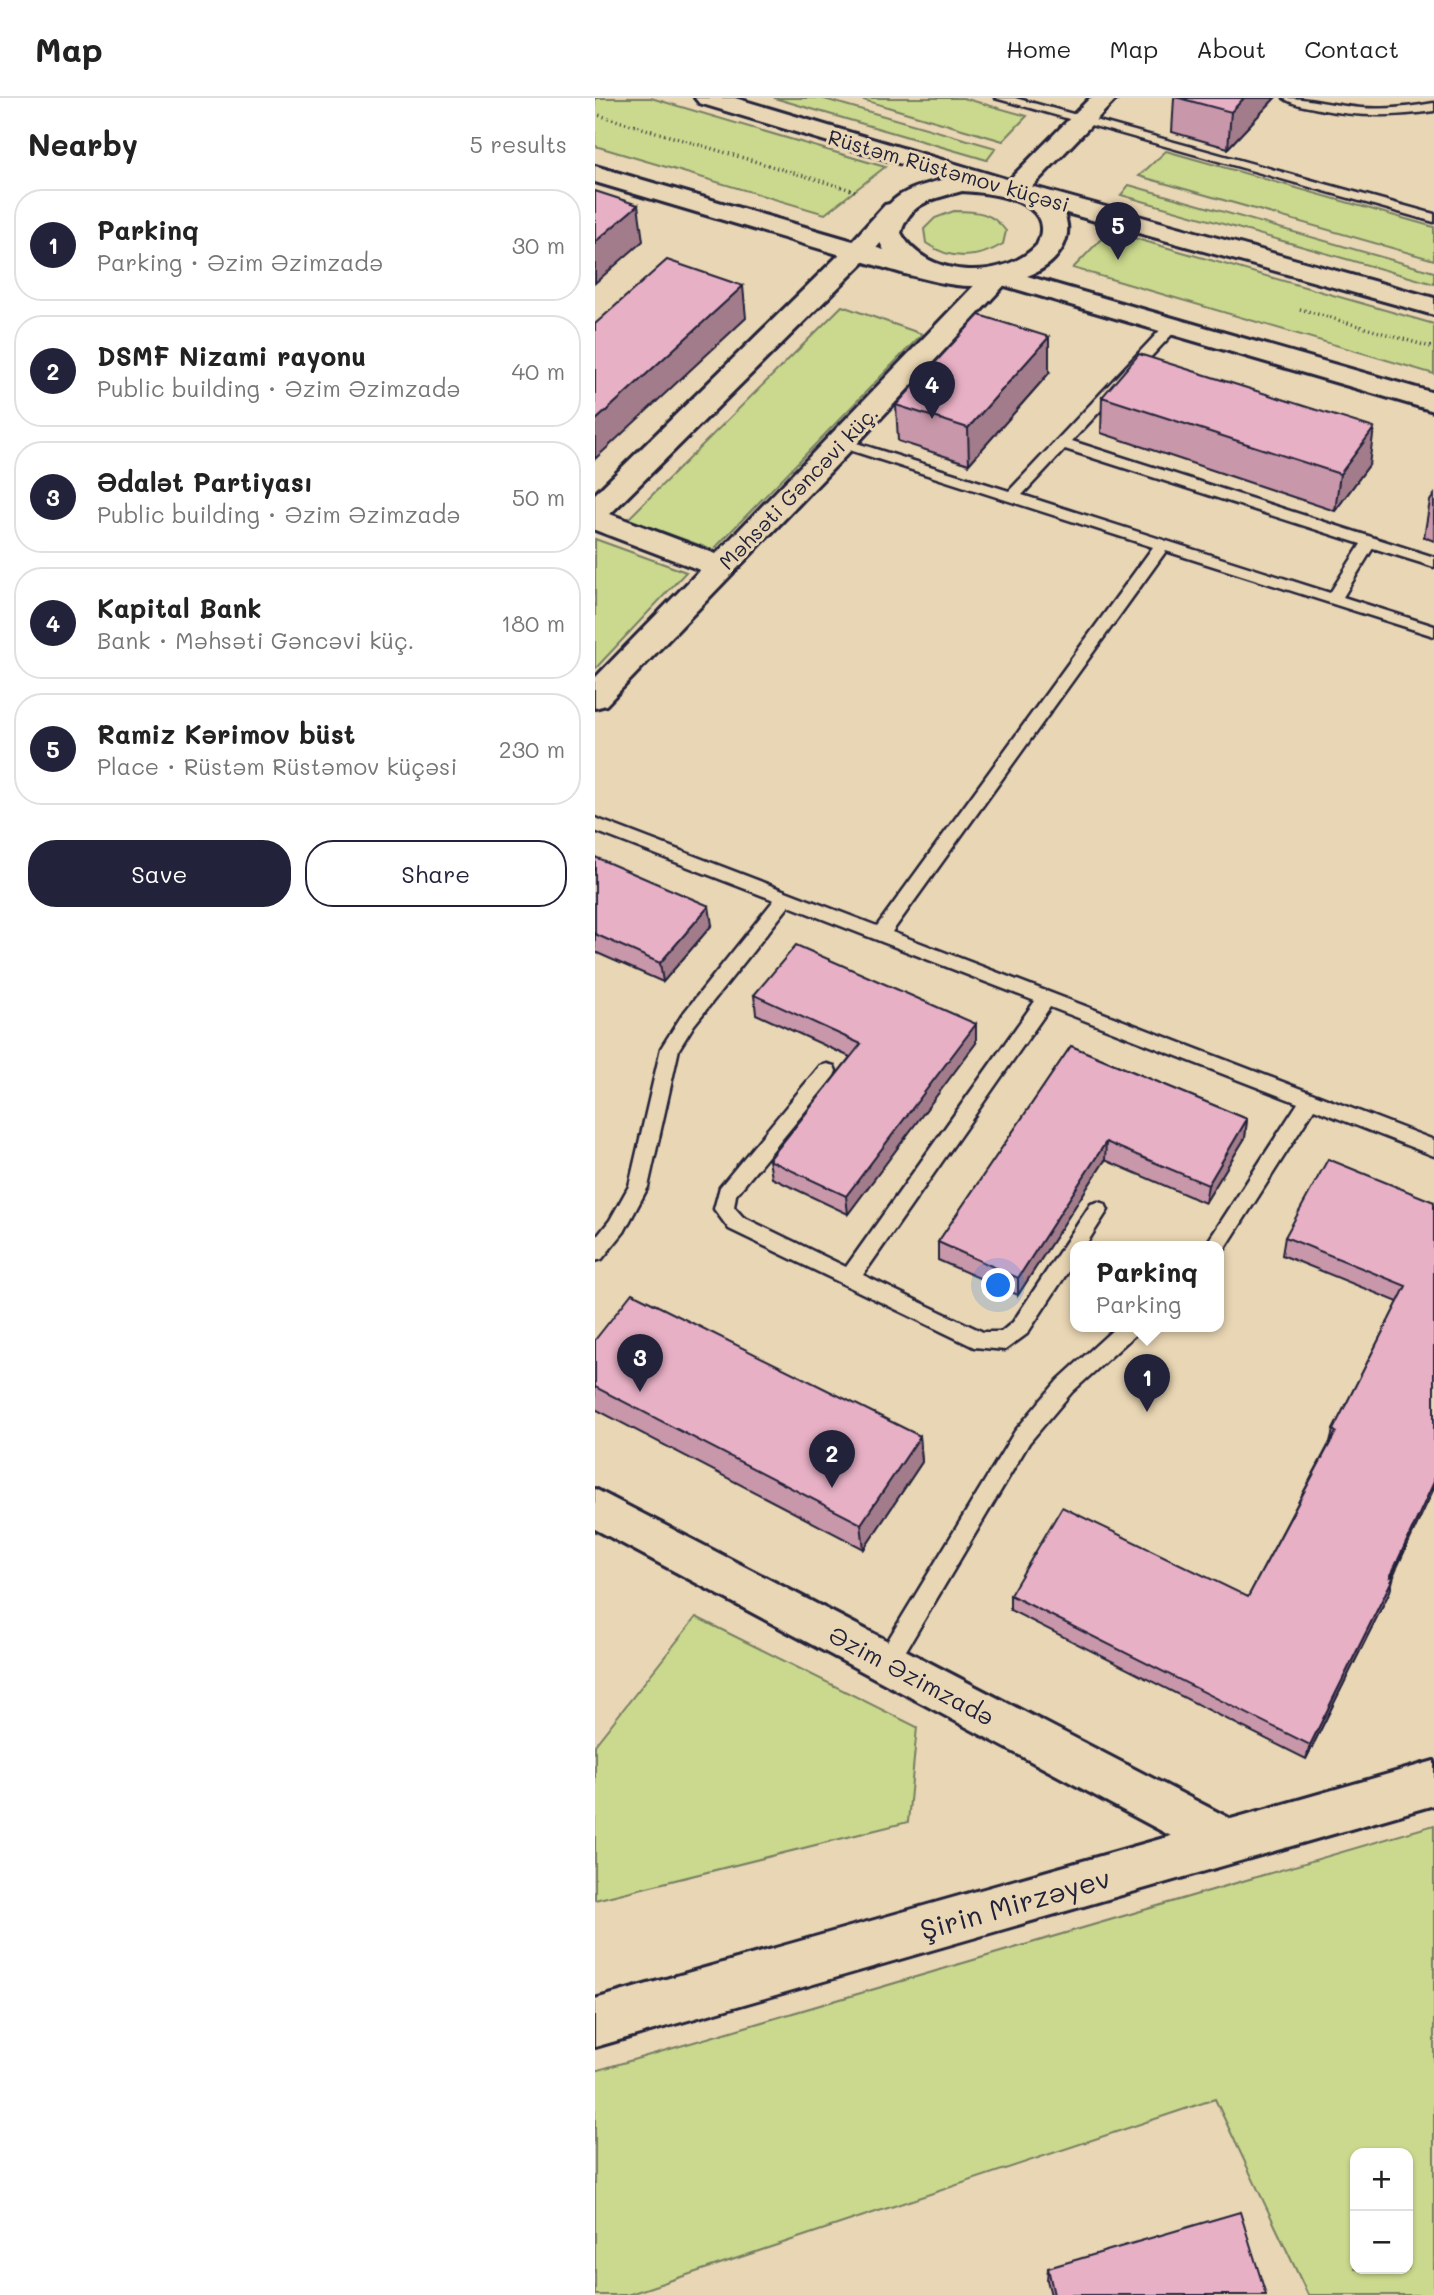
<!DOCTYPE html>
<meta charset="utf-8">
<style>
:root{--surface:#fff;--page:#f6f6f6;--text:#222;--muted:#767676;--line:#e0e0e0;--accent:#22223b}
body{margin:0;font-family:Mali,sans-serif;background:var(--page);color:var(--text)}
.controls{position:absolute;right:21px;bottom:21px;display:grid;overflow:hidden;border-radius:14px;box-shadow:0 2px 5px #0004}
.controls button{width:63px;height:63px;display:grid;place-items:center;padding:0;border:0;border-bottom:2px solid var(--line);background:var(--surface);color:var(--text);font:35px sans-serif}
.you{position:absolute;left:404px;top:1188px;width:24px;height:24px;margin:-18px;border:5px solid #fff;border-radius:50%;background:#1a73e8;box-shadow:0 0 0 10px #1a73e833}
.badge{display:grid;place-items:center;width:46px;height:46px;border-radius:50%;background:var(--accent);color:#fff;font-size:23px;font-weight:700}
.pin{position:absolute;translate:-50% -58px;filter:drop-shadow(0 2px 4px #0008)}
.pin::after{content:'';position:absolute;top:37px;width:24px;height:21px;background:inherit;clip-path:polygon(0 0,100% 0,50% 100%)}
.popup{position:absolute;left:475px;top:1143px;width:154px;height:91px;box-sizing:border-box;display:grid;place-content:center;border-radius:14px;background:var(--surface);filter:drop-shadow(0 2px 5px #0005);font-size:23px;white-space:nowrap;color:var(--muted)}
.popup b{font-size:26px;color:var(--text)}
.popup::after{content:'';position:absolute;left:50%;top:100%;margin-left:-14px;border:14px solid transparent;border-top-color:var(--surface)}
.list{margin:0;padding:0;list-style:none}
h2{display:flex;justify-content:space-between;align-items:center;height:91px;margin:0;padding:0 28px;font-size:30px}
h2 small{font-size:23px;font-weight:400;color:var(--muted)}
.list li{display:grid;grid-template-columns:46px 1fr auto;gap:21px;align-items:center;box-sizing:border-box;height:112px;margin:0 14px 14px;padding:0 14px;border:2px solid var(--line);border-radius:28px}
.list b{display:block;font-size:26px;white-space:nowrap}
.list p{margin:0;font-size:23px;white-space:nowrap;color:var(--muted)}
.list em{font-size:23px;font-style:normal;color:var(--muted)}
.actions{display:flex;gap:14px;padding:21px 28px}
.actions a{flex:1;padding:16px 0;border:2px solid var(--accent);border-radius:28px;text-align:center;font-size:24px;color:var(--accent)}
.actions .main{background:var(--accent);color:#fff}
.map{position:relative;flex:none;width:839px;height:2197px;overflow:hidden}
header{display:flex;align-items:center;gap:42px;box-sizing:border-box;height:98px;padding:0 35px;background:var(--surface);border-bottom:2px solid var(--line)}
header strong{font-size:33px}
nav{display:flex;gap:38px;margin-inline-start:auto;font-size:24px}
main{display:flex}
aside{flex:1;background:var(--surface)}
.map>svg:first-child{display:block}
.green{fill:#cad98d;stroke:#767e64;stroke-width:2;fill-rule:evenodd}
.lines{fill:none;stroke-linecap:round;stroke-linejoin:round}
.service-casing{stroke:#22223b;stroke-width:5}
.minor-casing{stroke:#22223b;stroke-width:6}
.secondary-casing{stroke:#22223b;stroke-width:6}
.path{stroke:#22223b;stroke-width:3.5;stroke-dasharray:1 3.5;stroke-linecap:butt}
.service{fill:#e9d6b4;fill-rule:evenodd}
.minor{fill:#e9d6b4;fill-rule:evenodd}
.secondary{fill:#e9d6b4;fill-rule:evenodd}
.wall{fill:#c897a9;stroke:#22223b;stroke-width:2}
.shaded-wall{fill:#a27b8a;stroke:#22223b;stroke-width:2}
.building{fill:#e8b0c5;stroke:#22223b;stroke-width:2}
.labels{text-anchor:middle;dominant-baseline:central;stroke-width:6;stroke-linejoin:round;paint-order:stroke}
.far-street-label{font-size:21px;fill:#22223b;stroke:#e9d6b4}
.street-label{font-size:24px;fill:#22223b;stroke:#e9d6b4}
.near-street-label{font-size:28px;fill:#22223b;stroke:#e9d6b4}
</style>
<header>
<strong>Map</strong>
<nav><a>Home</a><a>Map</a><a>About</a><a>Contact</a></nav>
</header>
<main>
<aside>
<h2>Nearby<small>5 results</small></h2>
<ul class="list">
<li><span class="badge">1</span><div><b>Parkinq</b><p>Parking · Əzim Əzimzadə</p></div><em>30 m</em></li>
<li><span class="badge">2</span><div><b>DSMF Nizami rayonu</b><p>Public building · Əzim Əzimzadə</p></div><em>40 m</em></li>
<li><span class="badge">3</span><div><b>Ədalət Partiyası</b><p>Public building · Əzim Əzimzadə</p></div><em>50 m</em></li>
<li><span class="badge">4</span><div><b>Kapital Bank</b><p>Bank · Məhsəti Gəncəvi küç.</p></div><em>180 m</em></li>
<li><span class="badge">5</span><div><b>Ramiz Kərimov büst</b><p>Place · Rüstəm Rüstəmov küçəsi</p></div><em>230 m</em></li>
</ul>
<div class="actions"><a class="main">Save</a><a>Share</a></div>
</aside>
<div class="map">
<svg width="839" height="2197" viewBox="0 0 839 2197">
<rect width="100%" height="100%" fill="#e9d6b4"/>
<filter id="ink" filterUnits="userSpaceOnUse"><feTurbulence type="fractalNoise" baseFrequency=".0143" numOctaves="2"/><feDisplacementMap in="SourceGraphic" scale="14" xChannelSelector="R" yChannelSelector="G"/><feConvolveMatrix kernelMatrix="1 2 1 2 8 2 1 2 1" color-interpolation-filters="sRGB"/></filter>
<g filter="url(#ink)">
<path class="green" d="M 0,0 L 56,0 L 290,69 L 230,116 L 0,48 Z
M 179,0 L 226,0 L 401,50 L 392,62 Z
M 262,0 L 368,0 L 432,18 L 408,43 Z
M 571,53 L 839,129 L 839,162 L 544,78 Z
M 534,87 L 839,174 L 839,186 L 526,97 Z
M 359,113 C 382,113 397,114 411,133 L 408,146 C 381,162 356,163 331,145 L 329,131 L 340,120 Z
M 514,133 L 839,226 L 839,276 L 478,170 Z
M 247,208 L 327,236 L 118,452 L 33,421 Z
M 0,441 L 91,474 L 0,571 Z
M 101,1519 L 322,1629 L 313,1724 L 0,1802 L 0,1647 Z
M 839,1727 L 839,2197 L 713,2197 L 620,2001 L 32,2197 L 0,2197 L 0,1973 ZM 760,2055 L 813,2055 L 813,2171 L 760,2171 Z"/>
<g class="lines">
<defs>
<path id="service" d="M 400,0 L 420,0 L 839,116 L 839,124 Z
M 689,0 C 710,0 729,5 750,8 C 780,13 809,10 839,5 L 839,13 C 798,19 760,19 719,10 C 709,8 696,6 689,0 Z
M 577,224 L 584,228 L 582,231 L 477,343 L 839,459 L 839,469 L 778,450 L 748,499 L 839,528 L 839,538 L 571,453 L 297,834 L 839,1042 L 839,1058 L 719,1011 L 628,1154 L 624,1155 L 624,1148 L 611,1148 L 614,1142 L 703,1005 L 455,909 L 268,1177 L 388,1234 L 406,1234 L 418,1224 L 496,1106 L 503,1104 L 510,1106 L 513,1112 L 490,1148 L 480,1148 L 480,1163 L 432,1236 L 410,1252 L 379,1249 L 134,1131 L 119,1111 L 125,1089 L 225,968 L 232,966 L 239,968 L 241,973 L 239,978 L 141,1097 L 139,1109 L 148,1119 L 251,1169 L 440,903 L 194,808 L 99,927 L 84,951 L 53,1089 L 29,1134 L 7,1161 L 0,1163 L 0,1141 L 15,1122 L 34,1088 L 66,950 L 87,917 L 179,802 L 0,733 L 0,720 L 282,828 L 558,449 L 242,348 L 240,345 L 247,340 L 252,342 L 414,393 L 572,225 ZM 470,351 L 766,446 L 735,495 L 427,397 Z
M 522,1228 L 546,1228 L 543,1234 L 477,1294 L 434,1345 L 300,1571 L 292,1574 L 284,1571 L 281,1564 L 284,1557 L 420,1333 L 463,1282 Z"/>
<path id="minor" d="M 495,0 L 522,0 L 428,98 L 419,100 L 410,98 L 406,92 L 410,86 Z
M 299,105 L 308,107 L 312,113 L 273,160 L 15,416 L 121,456 L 394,172 L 404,170 L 414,172 L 418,178 L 257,351 L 11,607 L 0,610 L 0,580 L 105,472 L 0,432 L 0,396 L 253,148 L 290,107 Z
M 0,1391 L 636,1721 L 839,1663 L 839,1707 L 0,1949 L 0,1901 L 576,1738 L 0,1431 Z"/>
<path id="secondary" d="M 100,0 L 140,0 L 428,86 L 839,200 L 839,217 L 468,114 C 482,142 459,169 432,178 L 839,295 L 839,313 L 400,185 C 370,193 339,183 310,176 L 0,84 L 0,68 L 289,152 L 280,135 C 291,94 316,91 353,80 L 104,5 ZM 367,93 C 398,95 463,102 442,147 C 408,184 330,180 306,135 C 315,103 339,101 367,93 Z"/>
</defs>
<use href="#service" class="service-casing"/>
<use href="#minor" class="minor-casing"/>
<use href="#secondary" class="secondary-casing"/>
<path class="path" d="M 0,16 L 260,93
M 705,211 L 839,250"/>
<use href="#service" class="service"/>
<use href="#minor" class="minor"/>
<use href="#secondary" class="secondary"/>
</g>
<path class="wall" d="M 579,0 L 680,0 L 633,50 L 577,34 Z
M 454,275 L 374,366 L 303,343 L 301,307 Z
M 507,299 L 774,367 L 740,413 L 506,335 Z
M 839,397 L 839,443 L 829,439 L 835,403 Z
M 0,759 L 117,827 L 68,884 L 0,854 Z
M 159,897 L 381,945 L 253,1116 L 177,1080 L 174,1062 L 255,959 L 161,916 Z
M 476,948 L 652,1021 L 650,1040 L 610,1105 L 510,1062 L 423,1197 L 343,1162 L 343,1144 Z
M 839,1104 L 839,1390 L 798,1478 L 795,1493 L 711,1661 L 415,1512 L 415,1497 L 653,1499 L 735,1344 L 738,1332 L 803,1204 L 687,1157 L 690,1139 Z
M 0,1242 L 325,1338 L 327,1364 L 269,1451 L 0,1311 Z
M 453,2170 L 671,2197 L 456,2197 L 452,2182 Z"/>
<path class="shaded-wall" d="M 649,0 L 680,0 L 633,50 L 636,14 Z
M 43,107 L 48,143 L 0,185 L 0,144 Z
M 148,188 L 151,220 L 0,361 L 0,323 Z
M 454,239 L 454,275 L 374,366 L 373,330 Z
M 779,330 L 774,367 L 740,413 L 745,376 Z
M 114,808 L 117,827 L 68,884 L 65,865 Z
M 381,926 L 381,945 L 253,1116 L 251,1098 Z
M 652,1021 L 650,1040 L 610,1105 L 613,1087 Z
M 511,1044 L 510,1062 L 423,1197 L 423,1180 Z
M 325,1338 L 327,1364 L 269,1451 L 266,1426 Z
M 839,1384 L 839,1390 L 790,1494 L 795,1479 Z
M 799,1478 L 795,1493 L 711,1661 L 715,1647 Z"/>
<path class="building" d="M 584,0 L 649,0 L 636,14 Z
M 0,93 L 43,107 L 0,144 Z
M 72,162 L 148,188 L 0,323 L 0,226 Z
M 384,217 L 454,239 L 373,330 L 301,307 Z
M 544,256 L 779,330 L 745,376 L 507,299 Z
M 0,759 L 114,808 L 65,865 L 0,836 Z
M 201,847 L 381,926 L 251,1098 L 174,1062 L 266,946 L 159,897 Z
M 476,948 L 652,1021 L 613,1087 L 511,1044 L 423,1180 L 343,1144 Z
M 733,1061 L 839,1104 L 839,1384 L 795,1479 L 799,1478 L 715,1647 L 415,1497 L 467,1409 L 653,1499 L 741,1334 L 738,1332 L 811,1188 L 690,1139 Z
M 37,1195 L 325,1338 L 266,1426 L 0,1289 L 0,1242 Z
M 645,2114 L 671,2197 L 459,2197 L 453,2170 Z"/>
</g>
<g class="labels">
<g class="far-street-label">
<text transform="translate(354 72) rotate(16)">Rüstəm Rüstəmov küçəsi</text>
<text transform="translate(203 389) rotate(-46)">Məhsəti Gəncəvi küç.</text>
</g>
<g class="street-label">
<text transform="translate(317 1577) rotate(28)">Əzim Əzimzadə</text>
</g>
<g class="near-street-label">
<text transform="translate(420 1805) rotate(-16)">Şirin Mirzəyev</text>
</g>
</g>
</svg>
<div class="controls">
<button>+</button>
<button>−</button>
</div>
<div class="you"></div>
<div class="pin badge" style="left:552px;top:1314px">1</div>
<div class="popup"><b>Parkinq</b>Parking</div>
<div class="pin badge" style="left:237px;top:1390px">2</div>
<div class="pin badge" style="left:45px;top:1294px">3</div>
<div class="pin badge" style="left:337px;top:321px">4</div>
<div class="pin badge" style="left:523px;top:162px">5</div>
</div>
</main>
